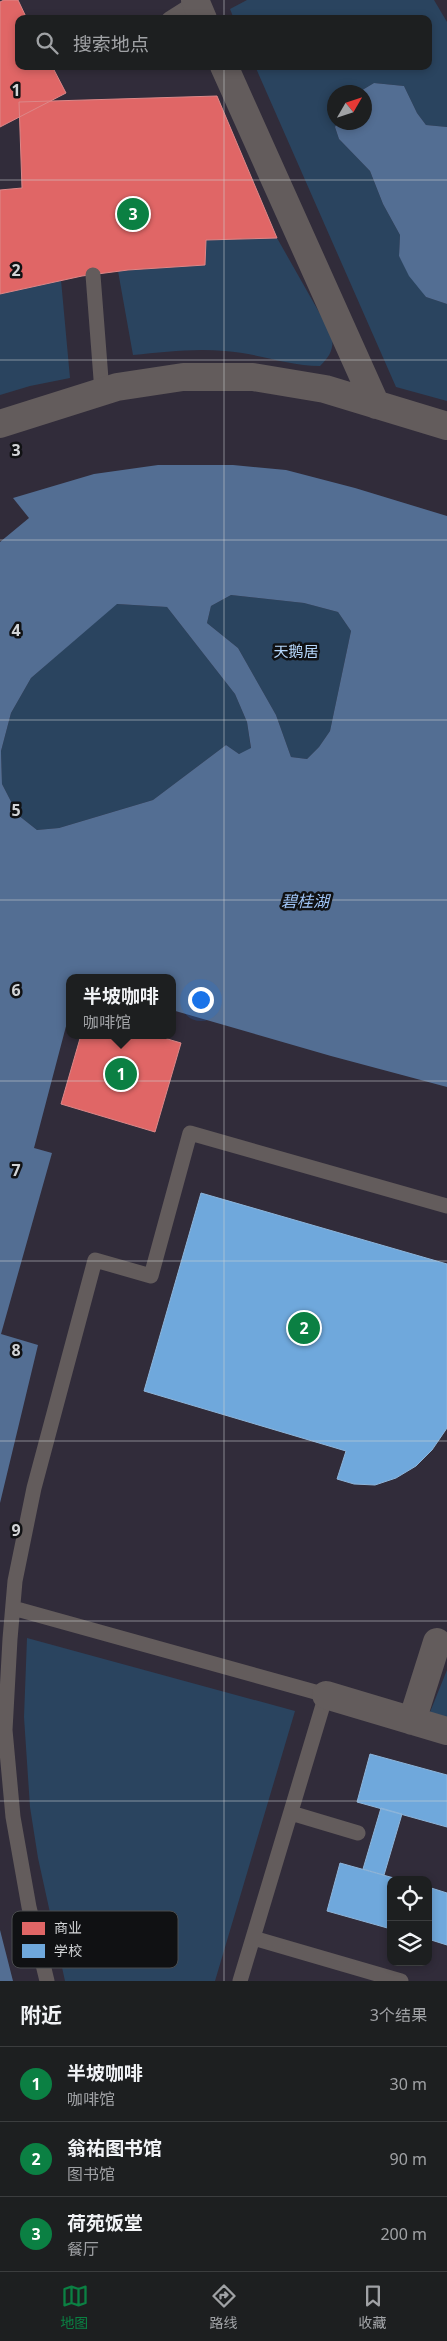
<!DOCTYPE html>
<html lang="zh">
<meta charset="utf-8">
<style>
:root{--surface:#1d1f20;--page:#252729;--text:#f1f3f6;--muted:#a0a2a5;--line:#3b3d3e;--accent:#0b8043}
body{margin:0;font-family:"Noto Sans","Noto Sans SC",sans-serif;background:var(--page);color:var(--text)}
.controls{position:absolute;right:15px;bottom:15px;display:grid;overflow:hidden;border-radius:10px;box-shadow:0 2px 8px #0003}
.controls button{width:45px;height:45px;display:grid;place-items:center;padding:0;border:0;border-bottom:1px solid var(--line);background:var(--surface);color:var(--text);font:25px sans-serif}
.compass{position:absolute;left:327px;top:85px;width:45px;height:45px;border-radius:50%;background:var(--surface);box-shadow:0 2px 8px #0003;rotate:51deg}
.you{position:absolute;left:200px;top:999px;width:18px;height:18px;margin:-12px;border:4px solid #fff;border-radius:50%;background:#1a73e8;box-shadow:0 0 0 8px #1a73e833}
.badge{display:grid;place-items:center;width:32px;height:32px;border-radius:50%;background:var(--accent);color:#fff;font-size:16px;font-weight:700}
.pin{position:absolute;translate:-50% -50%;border:2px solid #fff;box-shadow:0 1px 5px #0006}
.popup{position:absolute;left:66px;top:974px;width:110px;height:65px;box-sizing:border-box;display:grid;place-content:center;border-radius:10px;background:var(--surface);filter:drop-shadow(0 1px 4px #0005);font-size:16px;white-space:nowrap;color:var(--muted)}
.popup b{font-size:19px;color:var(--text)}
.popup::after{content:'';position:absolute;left:50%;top:100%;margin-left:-10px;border:10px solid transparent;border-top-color:var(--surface)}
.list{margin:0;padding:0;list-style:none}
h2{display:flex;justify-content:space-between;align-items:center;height:65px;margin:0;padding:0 20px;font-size:21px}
h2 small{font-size:16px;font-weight:400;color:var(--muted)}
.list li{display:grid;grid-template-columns:32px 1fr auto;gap:15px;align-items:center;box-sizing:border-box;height:75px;padding:0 20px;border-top:1px solid var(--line)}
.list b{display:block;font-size:19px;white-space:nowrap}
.list p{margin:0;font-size:16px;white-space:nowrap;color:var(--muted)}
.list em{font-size:16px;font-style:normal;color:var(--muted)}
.icon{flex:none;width:28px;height:28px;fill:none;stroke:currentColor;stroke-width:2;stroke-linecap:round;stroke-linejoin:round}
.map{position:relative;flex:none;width:447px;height:1981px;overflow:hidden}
.search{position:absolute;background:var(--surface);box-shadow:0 2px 8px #0003;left:15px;right:15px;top:15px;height:55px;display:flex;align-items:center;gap:12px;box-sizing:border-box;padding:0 18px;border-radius:10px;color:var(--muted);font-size:19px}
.sheet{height:290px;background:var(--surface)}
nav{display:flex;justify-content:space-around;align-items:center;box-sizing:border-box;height:70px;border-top:1px solid var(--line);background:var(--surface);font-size:14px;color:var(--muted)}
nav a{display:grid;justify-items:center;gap:2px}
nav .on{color:var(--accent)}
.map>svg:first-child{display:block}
.education{fill:#312c3a;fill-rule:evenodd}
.green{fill:#2a445f}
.water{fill:#536e93;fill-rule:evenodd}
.shops{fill:#e06666;stroke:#dc8788}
.schools{fill:#6fa8dc;stroke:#8db5da}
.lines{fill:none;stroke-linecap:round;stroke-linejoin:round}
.lane{stroke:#635c5c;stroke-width:15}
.street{stroke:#635c5c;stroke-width:28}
.grid{fill:none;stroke:#d2d4d6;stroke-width:1;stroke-opacity:0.55}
.labels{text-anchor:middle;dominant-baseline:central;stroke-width:5;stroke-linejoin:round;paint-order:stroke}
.park-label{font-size:15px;fill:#b7d8fc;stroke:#101113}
.water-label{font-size:16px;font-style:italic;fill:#9fc4f6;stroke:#101113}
.key{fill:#101113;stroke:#4a4c4e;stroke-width:1}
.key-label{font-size:14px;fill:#d2d4d6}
.grid-label{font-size:16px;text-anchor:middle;font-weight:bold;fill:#d2d4d6;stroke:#101113;stroke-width:5;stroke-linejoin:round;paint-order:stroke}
</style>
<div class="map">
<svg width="447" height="1981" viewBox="0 0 447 1981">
<rect width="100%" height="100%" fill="#27292b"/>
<path class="education" d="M 0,0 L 447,0 L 447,1981 L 0,1981 ZM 19,19 L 428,19 L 428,66 L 19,66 ZM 334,92 L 364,92 L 364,122 L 334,122 ZM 70,978 L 172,978 L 172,1035 L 70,1035 ZM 391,1880 L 428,1880 L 428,1962 L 391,1962 Z"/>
<path class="green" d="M 247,0 L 434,0 L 447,22 L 447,127 L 426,125 L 417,113 L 404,86 L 374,83 L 359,92 L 334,92 L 334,122 L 337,123 L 335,127 L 339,139 L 370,171 L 383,204 L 400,235 L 399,256 L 426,297 L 447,304 L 447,401 L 396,387 L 255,66 L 428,66 L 428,19 L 234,19 L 230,9 Z
M 277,238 L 332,335 C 334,349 330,356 320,366 C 288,366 257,353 225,351 C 195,348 163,352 133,355 L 118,271 L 205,265 L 206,240 Z
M 61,280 L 70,378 L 30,386 L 0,395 L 0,294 Z
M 231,595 L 304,603 L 338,612 L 351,631 L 330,731 L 319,747 L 307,759 L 291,757 L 276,715 L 238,648 L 207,623 L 211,606 Z
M 116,604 L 167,607 L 235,694 L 247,722 L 251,749 L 239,754 L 226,745 L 153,800 L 59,828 L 37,830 L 18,815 L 2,784 L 1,751 L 11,713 L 31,678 Z
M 27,1638 L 295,1711 L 215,1981 L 65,1981 L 38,1858 L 30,1807 L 24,1717 Z
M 447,1670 L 447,1723 L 428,1717 Z"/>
<path class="water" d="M 374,83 L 404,86 L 417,113 L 426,125 L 447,127 L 447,304 L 426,297 L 409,276 L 399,256 L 400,235 L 383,204 L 370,171 L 339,139 L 335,127 L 337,123 L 364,122 L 364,92 L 359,92 Z
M 158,465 L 233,465 L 286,470 L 355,488 L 447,516 L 447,1087 L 331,1056 L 172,1010 L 172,978 L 70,978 L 70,1011 L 34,1148 L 52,1153 L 1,1334 L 38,1345 L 0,1503 L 0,542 L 29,518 L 13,498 L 94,474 ZM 231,595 L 304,603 L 338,612 L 351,631 L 330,731 L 319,747 L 307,759 L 291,757 L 276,715 L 238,648 L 207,623 L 211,606 ZM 117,604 L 167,607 L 235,694 L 247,722 L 251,748 L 239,754 L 226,745 L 153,800 L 59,828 L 37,830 L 18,815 L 2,784 L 1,751 L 11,713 L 31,678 Z
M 0,1930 L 13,1981 L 0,1981 Z"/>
<path class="shops" d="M 4,0 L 18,0 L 27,19 L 19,19 L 19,66 L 52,66 L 66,93 L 0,127 L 0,2 Z
M 217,96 L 277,238 L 206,240 L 205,265 L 128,270 L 82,276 L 0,294 L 0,190 L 22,188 L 19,102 Z
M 81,1035 L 154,1035 L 181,1043 L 155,1132 L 61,1104 Z"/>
<path class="schools" d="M 201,1193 L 447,1264 L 447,1428 L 432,1450 L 416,1466 L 396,1478 L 375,1485 L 354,1484 L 337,1479 L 346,1451 L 144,1391 Z
M 370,1754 L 447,1775 L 447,1827 L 357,1802 Z
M 381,1808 L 402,1814 L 384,1875 L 363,1869 Z
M 340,1863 L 401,1880 L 391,1880 L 391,1929 L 327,1911 Z
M 428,1887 L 447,1893 L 447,1945 L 428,1939 Z"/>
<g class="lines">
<path class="lane" d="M 169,19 L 196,2
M 93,275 L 102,392
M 13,1608 L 326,1695 L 240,1981
M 291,1813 L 358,1833
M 253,1938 L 401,1981
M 47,1981 L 29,1907 L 13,1817 L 5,1730 L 10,1639 L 15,1581 L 34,1488 L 95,1260 L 151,1276 L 190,1133 L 447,1206"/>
<path class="street" d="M 195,0 L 203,19
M 224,66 L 376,405
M 0,424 L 117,387 L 183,377 L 253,377 L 325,389 L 447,426
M 326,1695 L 447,1731
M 412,1721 L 437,1642"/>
</g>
<path class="grid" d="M 224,0 L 224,19M 224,66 L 224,1981M 0,180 L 447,180M 0,360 L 447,360M 0,540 L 447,540M 0,720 L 447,720M 0,900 L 447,900M 0,1081 L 447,1081M 0,1261 L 447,1261M 0,1441 L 447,1441M 0,1621 L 447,1621M 0,1801 L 447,1801"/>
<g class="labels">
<g class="park-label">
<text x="296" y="651">天鹅居</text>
</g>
<g class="water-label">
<text x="305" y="901">碧桂湖</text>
</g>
</g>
<rect x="12" y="1911" width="166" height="57" rx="8" class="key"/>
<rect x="22" y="1922" width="23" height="13" fill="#e06666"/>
<rect x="22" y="1944" width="23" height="14" fill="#6fa8dc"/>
<g class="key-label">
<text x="54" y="1933">商业</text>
<text x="54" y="1956">学校</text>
</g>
<g class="grid-label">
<text x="16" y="96">1</text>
<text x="16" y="276">2</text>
<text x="16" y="456">3</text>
<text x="16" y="636">4</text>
<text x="16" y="816">5</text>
<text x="16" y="996">6</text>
<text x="16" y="1176">7</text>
<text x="16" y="1356">8</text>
<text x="16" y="1536">9</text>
</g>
</svg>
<div class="controls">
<button><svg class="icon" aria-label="locate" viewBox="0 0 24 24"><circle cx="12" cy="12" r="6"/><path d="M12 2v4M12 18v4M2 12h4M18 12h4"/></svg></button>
<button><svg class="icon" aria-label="layers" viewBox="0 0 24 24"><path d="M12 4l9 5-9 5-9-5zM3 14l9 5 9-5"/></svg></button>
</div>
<svg class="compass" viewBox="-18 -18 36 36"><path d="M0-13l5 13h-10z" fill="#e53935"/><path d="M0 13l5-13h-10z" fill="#a0a2a5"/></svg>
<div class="you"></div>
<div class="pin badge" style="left:121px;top:1074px">1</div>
<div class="popup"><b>半坡咖啡</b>咖啡馆</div>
<div class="pin badge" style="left:304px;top:1328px">2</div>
<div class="pin badge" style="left:133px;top:214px">3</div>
<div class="search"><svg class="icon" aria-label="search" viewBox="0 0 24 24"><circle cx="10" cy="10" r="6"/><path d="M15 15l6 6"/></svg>搜索地点</div>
</div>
<section class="sheet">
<h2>附近<small>3个结果</small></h2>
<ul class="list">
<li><span class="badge">1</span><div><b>半坡咖啡</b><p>咖啡馆</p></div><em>30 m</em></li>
<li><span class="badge">2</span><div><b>翁祐图书馆</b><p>图书馆</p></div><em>90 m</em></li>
<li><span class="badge">3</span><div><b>荷苑饭堂</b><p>餐厅</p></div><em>200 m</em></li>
</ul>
</section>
<nav>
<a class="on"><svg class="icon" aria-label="map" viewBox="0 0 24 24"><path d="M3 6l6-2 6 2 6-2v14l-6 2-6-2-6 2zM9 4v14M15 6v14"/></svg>地图</a>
<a><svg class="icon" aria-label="directions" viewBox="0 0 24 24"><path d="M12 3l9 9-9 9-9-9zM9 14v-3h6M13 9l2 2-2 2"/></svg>路线</a>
<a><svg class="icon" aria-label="saved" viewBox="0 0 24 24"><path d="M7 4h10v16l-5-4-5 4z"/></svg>收藏</a>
</nav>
